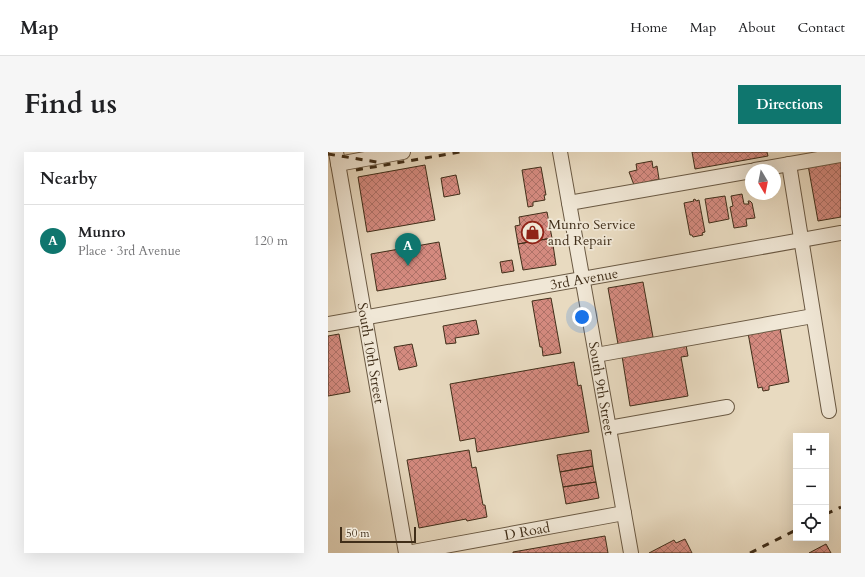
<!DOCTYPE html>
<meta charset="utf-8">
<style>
:root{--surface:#fff;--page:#f6f6f6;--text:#202124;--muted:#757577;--line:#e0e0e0;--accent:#0f766e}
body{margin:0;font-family:Cardo,serif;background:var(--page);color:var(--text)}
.controls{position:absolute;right:12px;bottom:12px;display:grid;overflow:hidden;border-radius:0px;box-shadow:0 4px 16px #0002}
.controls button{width:36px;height:36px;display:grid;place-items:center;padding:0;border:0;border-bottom:1px solid var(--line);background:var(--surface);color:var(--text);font:20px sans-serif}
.compass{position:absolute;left:417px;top:12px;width:36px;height:36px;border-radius:50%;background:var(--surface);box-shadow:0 4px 16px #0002;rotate:170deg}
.scale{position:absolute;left:12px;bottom:10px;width:76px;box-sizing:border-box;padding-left:4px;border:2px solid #402e19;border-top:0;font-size:11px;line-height:14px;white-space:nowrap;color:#402e19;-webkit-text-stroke:3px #f0e7d6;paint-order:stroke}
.you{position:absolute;left:254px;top:165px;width:14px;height:14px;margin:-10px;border:3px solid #fff;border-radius:50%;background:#1a73e8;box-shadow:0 0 0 6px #1a73e833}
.badge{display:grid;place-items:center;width:26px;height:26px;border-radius:50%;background:var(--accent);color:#fff;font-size:13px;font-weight:700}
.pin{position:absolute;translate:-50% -33px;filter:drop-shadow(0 1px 2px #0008)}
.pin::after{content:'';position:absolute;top:21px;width:14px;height:12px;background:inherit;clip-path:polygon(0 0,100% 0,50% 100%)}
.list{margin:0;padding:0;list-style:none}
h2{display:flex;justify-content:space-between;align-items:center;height:52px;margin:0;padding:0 16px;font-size:17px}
h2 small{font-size:13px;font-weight:400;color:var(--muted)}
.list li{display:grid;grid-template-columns:26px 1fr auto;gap:12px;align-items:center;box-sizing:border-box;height:72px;padding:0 16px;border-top:1px solid var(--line)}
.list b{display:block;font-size:15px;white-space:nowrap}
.list p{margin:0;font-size:13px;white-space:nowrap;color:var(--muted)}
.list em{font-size:13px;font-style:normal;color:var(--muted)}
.icon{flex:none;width:22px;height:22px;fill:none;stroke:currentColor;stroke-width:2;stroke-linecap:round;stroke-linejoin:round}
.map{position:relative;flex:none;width:513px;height:401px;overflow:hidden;border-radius:0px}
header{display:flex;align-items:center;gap:24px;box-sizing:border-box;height:56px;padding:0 20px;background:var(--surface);border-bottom:1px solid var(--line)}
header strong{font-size:19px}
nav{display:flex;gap:22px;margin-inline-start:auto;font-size:14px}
.intro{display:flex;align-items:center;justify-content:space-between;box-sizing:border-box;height:96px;padding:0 24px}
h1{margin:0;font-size:28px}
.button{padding:10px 18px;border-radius:0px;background:var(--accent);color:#fff;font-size:14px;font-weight:700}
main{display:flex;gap:24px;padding:0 24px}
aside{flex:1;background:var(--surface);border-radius:0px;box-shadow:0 4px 16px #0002}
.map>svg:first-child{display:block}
.building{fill:url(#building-cross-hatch);stroke:#402e19}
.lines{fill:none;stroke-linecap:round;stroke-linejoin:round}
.minor-casing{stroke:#6a5943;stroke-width:16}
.minor{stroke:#f0e7d6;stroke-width:14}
.rail{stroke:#402e19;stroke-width:3;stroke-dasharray:7 7;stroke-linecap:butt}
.labels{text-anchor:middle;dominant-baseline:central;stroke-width:3.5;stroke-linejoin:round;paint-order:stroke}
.poi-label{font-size:14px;fill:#402e19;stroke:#f0e7d6;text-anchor:start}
.street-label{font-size:14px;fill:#402e19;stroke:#f0e7d6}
</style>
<header>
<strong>Map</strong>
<nav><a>Home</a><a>Map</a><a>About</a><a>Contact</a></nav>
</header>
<div class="intro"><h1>Find us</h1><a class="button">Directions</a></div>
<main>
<aside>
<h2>Nearby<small></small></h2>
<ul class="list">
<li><span class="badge">A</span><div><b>Munro</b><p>Place · 3rd Avenue</p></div><em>120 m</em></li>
</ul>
</aside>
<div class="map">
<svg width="513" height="401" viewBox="0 0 513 401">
<defs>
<pattern id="building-cross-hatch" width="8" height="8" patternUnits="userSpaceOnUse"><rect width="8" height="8" fill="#d48a7f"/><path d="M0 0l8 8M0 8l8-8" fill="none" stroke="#ad7167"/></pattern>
</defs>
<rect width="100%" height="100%" fill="#e8dac0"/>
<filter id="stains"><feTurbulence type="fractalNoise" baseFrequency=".005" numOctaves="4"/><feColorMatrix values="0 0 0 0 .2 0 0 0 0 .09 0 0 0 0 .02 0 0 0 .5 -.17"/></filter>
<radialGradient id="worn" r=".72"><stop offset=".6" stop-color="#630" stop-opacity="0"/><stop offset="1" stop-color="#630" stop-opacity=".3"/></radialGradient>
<path class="building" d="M 364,0 L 439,0 L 440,4 L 367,17 Z
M 513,8 L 513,65 L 490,69 L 480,13 Z
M 324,9 L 325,16 L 329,14 L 331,27 L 306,33 L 301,20 L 309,18 L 308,12 Z
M 97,13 L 107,68 L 39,80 L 30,25 Z
M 213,15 L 218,43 L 216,43 L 217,48 L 205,50 L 205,54 L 200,55 L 194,18 Z
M 128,23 L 132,42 L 116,45 L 113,26 Z
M 414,42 L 416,52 L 421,52 L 420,49 L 422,49 L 424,51 L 427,66 L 418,67 L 419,74 L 406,76 L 402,55 L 405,54 L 403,44 Z
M 397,44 L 401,67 L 381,71 L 377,47 Z
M 367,47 L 368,49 L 371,48 L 377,80 L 374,81 L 375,83 L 365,85 L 364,83 L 362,83 L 356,51 L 366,49 L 365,48 Z
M 219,60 L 224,86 L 190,92 L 187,74 L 192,73 L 191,65 Z
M 224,86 L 228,113 L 195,118 L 190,92 Z
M 111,90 L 118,127 L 49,139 L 43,102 Z
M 184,108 L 186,119 L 174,121 L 172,110 Z
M 315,130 L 325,185 L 290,192 L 280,136 Z
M 223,146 L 233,201 L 215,204 L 214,195 L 212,195 L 204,149 Z
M 148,168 L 151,182 L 127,186 L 128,191 L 118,192 L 115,174 Z
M 452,176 L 461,230 L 441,234 L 441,238 L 435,239 L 434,235 L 430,236 L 420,181 Z
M 11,182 L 22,240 L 0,244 L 0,184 Z
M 84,192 L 89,214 L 71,218 L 66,195 Z
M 358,193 L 360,204 L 353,205 L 360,244 L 302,254 L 294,204 Z
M 246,210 L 250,234 L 253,233 L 261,280 L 149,300 L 147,286 L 132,289 L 122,232 Z
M 141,298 L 144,316 L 148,315 L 155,353 L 157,353 L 159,365 L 139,369 L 138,367 L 91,376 L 79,308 Z
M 263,298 L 265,314 L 232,320 L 229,303 Z
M 265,314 L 268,330 L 235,335 L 232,320 Z
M 268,330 L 271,346 L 238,352 L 235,335 Z
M 277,384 L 280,401 L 185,401 L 185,400 Z
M 357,387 L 364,401 L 321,401 L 346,388 L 348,391 Z
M 498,392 L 503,401 L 481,401 Z"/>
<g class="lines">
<defs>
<g id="minor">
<path id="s1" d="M 8,0 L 78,401"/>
<path id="s2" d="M 232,0 L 303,401"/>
<path d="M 10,12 L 75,0"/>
<path d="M 461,12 L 501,259"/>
<path d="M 427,18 L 513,3"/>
<path d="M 241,51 L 423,19"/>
<path id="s3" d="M 0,172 L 513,81"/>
<path d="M 268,203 L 485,164"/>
<path d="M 281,276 L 399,255"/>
<path id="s4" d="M 79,401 L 296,361"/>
</g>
</defs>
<use href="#minor" class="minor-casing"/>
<use href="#minor" class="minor"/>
<path class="rail" d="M 0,2 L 55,11
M 28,18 L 132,0
M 498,362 L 513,355
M 422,401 L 468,378"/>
</g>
<defs>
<symbol id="shop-ring" viewBox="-11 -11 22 22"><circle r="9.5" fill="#f0e7d6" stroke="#8f2418" stroke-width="1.5"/><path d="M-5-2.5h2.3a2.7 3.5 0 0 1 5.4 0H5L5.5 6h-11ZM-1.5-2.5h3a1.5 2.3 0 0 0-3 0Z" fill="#8f2418"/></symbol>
</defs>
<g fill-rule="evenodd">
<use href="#shop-ring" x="192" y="68" width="25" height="25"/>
</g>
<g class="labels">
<g class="poi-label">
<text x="220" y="72">Munro Service<tspan x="220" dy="16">and Repair</tspan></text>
</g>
<g class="street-label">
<text stroke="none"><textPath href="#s3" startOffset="260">3rd Avenue</textPath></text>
<text stroke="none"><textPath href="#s1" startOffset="204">South 10th Street</textPath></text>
<text stroke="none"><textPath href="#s2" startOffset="240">South 9th Street</textPath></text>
<text stroke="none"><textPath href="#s4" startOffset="122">D Road</textPath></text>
</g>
</g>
<rect width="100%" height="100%" filter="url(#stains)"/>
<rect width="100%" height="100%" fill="url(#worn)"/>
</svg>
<div class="controls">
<button>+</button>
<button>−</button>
<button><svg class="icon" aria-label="locate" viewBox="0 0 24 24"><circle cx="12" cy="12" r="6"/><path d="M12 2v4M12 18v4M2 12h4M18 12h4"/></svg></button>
</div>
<svg class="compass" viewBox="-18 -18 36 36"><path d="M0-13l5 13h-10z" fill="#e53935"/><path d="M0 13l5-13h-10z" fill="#757577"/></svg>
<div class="scale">50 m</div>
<div class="you"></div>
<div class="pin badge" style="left:80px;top:114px">A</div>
</div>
</main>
